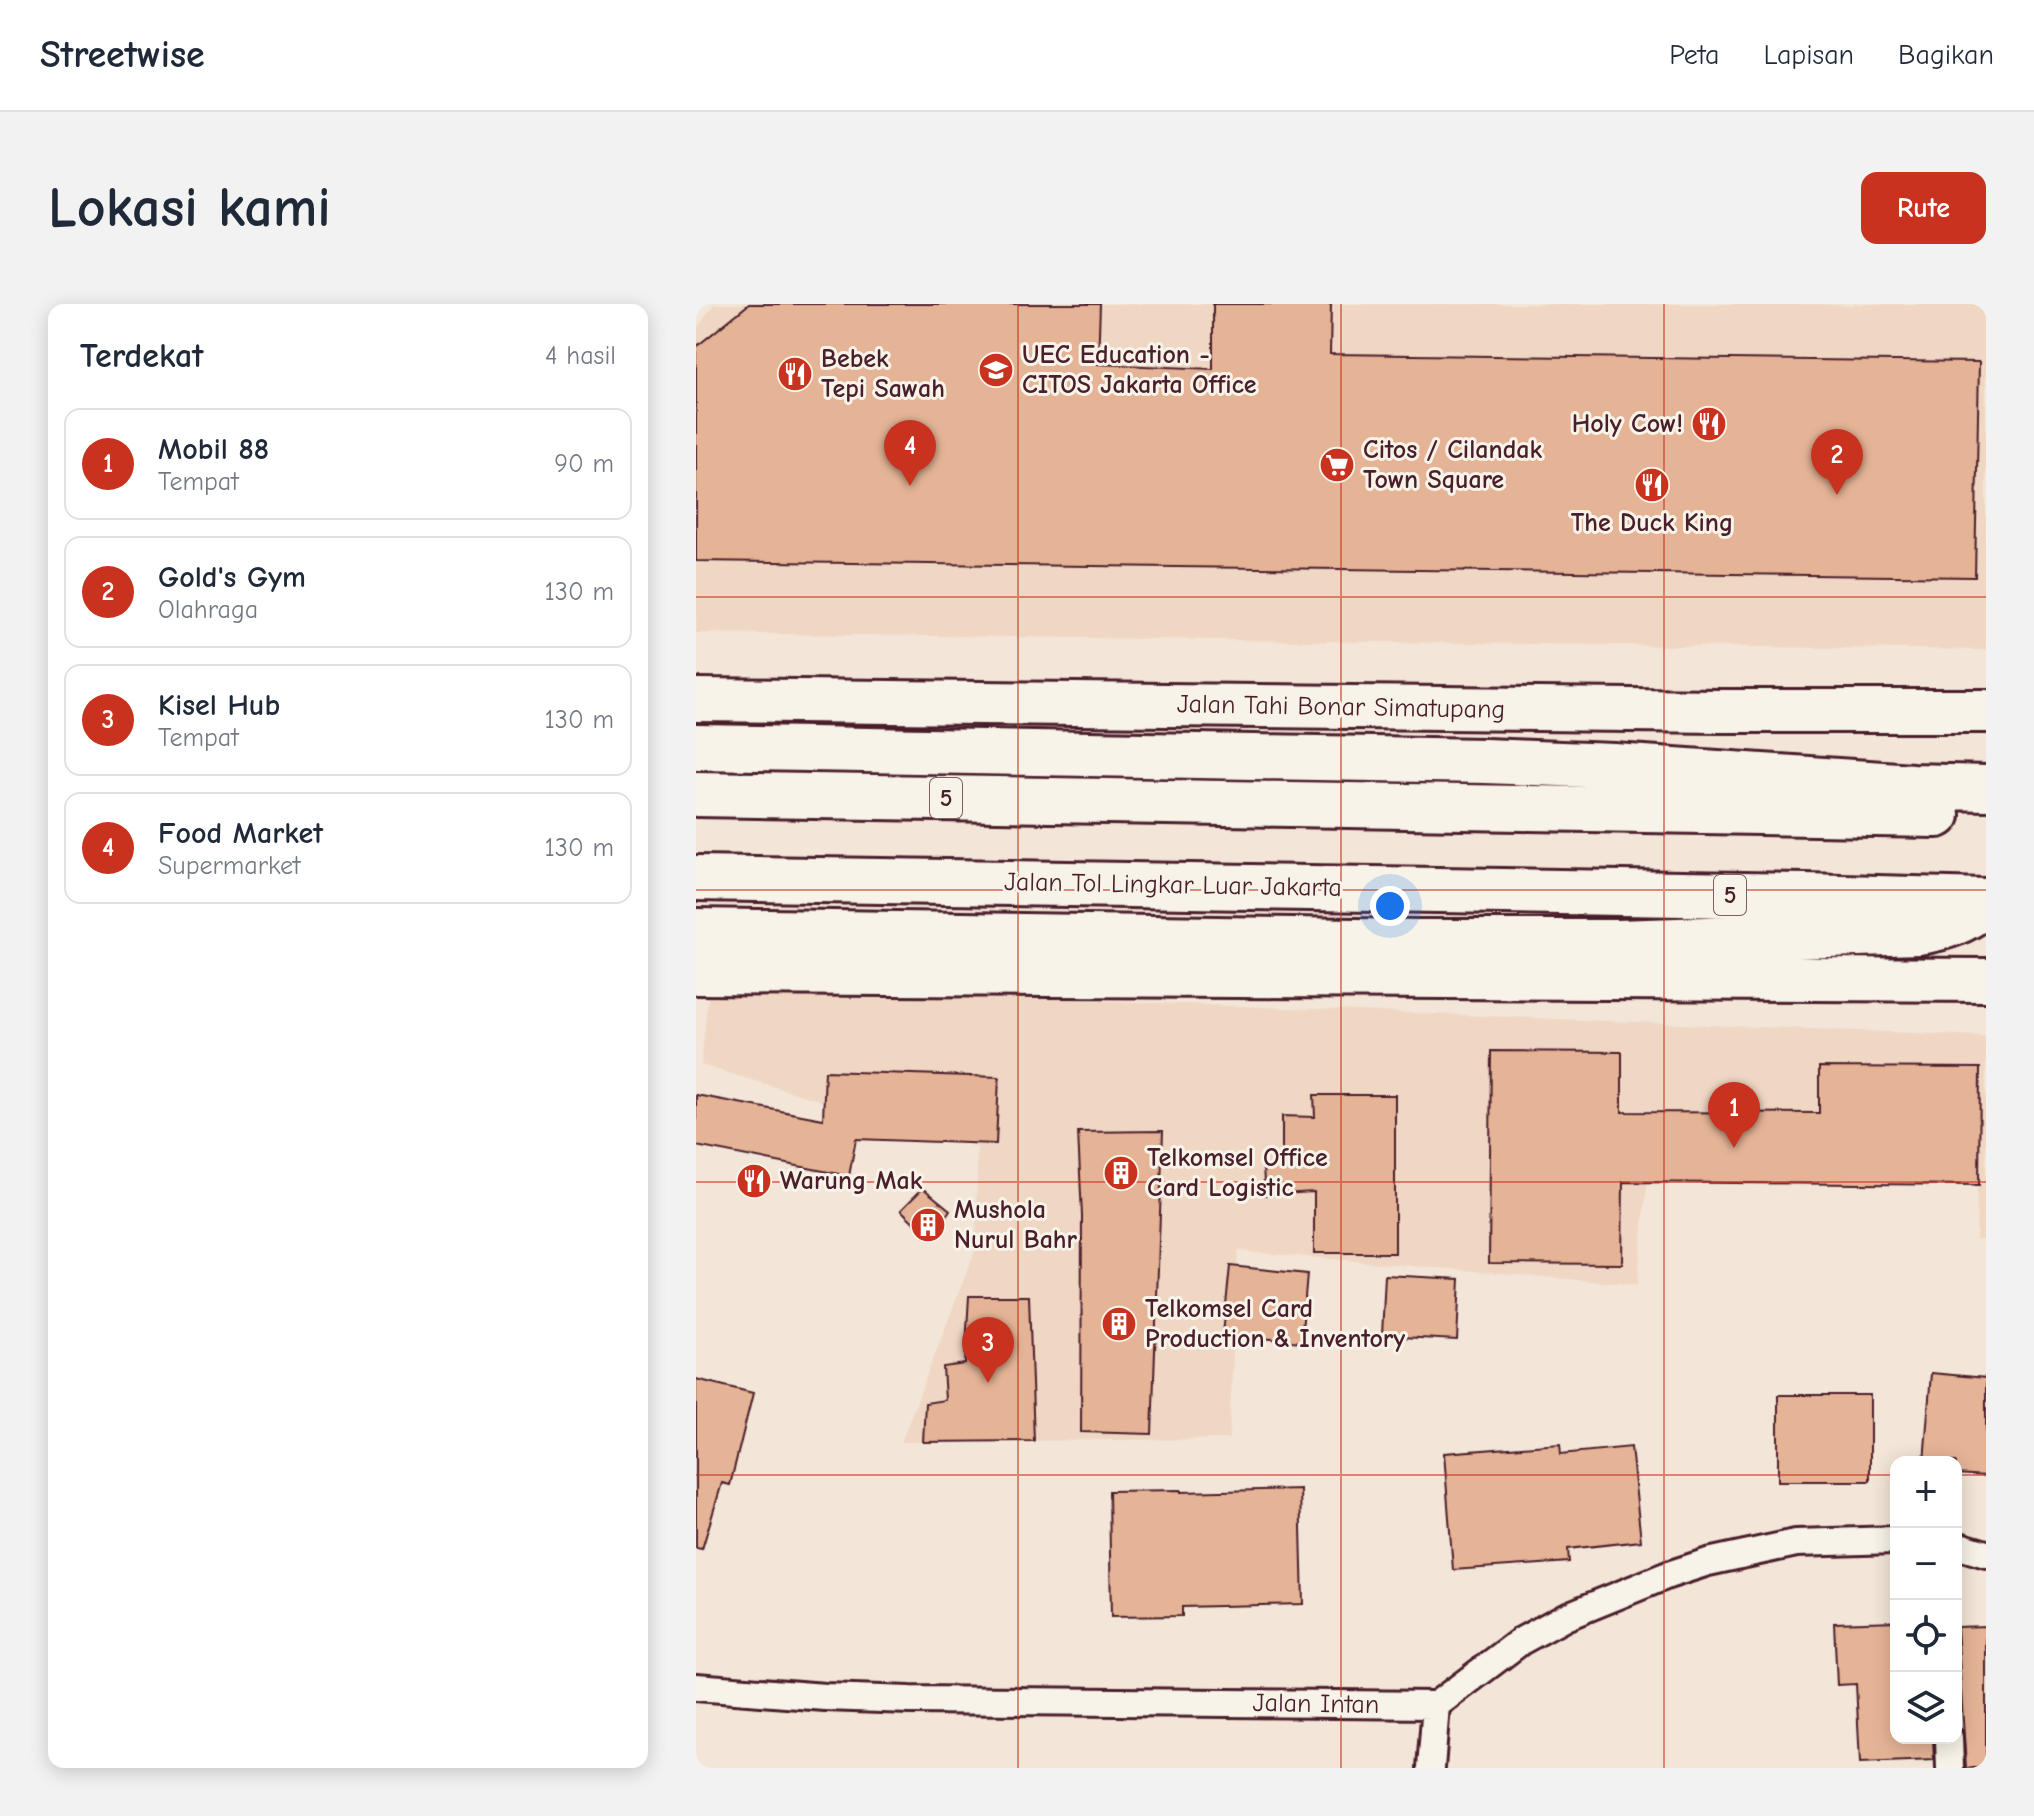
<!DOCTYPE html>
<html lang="id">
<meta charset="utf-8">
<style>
:root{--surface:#fff;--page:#f2f2f3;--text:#1f2937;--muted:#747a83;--line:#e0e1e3;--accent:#c8321e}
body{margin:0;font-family:"Comic Neue",sans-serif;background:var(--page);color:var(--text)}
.controls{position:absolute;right:24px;bottom:24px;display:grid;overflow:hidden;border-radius:16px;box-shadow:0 4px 20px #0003}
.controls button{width:72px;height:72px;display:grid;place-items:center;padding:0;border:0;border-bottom:2px solid var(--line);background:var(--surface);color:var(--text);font:40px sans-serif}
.you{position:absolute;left:694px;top:602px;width:28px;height:28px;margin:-20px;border:6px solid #fff;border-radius:50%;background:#1a73e8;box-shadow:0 0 0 12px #1a73e833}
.badge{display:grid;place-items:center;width:52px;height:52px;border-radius:50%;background:var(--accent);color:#fff;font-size:26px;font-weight:700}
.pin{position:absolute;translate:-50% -66px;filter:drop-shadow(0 2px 4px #0008)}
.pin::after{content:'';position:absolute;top:42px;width:28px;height:24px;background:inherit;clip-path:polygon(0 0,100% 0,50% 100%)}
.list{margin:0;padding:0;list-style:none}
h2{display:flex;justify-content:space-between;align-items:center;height:104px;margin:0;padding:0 32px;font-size:34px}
h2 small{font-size:26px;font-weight:400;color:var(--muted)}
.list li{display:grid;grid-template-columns:52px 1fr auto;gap:24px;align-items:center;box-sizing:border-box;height:112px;margin:0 16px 16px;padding:0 16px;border:2px solid var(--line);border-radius:16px}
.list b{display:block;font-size:30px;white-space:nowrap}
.list p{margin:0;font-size:26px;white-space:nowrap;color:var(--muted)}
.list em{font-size:26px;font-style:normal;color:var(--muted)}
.icon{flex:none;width:44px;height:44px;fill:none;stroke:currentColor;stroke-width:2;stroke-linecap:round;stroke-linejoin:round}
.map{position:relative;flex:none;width:1290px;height:1464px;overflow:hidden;border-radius:16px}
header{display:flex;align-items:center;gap:48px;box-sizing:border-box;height:112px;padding:0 40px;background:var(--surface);border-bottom:2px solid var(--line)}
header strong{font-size:38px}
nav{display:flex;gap:44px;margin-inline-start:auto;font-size:28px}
.intro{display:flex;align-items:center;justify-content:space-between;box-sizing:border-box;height:192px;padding:0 48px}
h1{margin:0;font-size:56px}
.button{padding:20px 36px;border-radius:16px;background:var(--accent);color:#fff;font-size:28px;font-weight:700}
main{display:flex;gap:48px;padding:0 48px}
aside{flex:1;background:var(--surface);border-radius:16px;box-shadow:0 4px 20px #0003}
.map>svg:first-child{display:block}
.built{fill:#efd7c4}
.building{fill:#e5b496;stroke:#4a1f2b;stroke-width:2}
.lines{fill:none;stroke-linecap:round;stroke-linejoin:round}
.minor-casing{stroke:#4a1f2b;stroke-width:32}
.trunk-casing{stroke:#4a1f2b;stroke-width:48}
.motorway-casing{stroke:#4a1f2b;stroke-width:50}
.minor{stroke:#f7f3e8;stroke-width:26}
.trunk{stroke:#f7f3e8;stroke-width:42}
.motorway{stroke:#f7f3e8;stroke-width:44}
.grid{fill:none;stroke:#c8321e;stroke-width:2;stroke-opacity:0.55}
.labels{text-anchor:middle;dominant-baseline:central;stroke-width:6;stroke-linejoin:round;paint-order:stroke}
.shield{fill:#f7f3e8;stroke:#7e5f64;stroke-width:2}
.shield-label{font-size:24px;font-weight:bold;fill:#4a1f2b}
.poi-label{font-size:26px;font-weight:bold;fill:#4a1f2b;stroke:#f7f3e8;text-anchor:start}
.street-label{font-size:26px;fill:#4a1f2b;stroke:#f7f3e8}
</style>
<header>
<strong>Streetwise</strong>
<nav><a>Peta</a><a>Lapisan</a><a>Bagikan</a></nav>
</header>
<div class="intro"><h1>Lokasi kami</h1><a class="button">Rute</a></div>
<main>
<aside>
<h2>Terdekat<small>4 hasil</small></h2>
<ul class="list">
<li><span class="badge">1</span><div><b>Mobil 88</b><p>Tempat</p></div><em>90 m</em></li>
<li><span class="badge">2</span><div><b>Gold's Gym</b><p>Olahraga</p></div><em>130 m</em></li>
<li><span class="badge">3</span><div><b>Kisel Hub</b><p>Tempat</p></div><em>130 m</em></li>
<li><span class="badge">4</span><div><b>Food Market</b><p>Supermarket</p></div><em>130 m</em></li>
</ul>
</aside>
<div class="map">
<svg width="1290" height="1464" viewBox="0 0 1290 1464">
<rect width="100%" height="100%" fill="#f3e6d8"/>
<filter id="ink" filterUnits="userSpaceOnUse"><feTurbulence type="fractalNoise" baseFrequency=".0125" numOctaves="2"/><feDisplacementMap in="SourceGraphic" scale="16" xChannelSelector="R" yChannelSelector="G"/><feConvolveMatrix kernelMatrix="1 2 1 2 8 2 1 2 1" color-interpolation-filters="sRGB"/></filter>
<g filter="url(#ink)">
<path class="built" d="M 18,0 L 1122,0 L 1157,2 L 1157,0 L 1290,0 L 1290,346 L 0,329 L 0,26 Z
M 13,681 L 1290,732 L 1290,936 L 1280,935 L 1281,882 L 952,872 L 941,981 L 542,947 L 533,1135 L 205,1138 L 280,944 L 281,843 L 5,761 Z"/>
<path class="building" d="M 53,0 L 404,0 L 402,60 L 517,65 L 517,0 L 635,0 L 634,50 L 1283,58 L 1279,273 L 0,257 L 0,43 Z
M 795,747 L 926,748 L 926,808 L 1123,809 L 1123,763 L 1284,764 L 1283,881 L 927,878 L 926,960 L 793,959 Z
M 129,767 L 303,773 L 300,840 L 160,835 L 153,872 L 0,842 L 0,791 L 127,815 Z
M 618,791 L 699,791 L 699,949 L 618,949 L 618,888 L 569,891 L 567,864 L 586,862 L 586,812 L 619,813 Z
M 467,827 L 456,1130 L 385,1128 L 386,912 L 382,828 Z
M 227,884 L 254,906 L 235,935 L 205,906 Z
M 534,962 L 611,970 L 605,1038 L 527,1030 Z
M 689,971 L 764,975 L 761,1036 L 686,1032 Z
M 273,992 L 333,992 L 338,1137 L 227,1138 L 229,1099 L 249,1096 L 247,1063 L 269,1060 Z
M 1235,1069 L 1290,1074 L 1290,1172 L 1260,1170 L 1260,1158 L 1228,1158 Z
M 0,1075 L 57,1089 L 34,1181 L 26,1179 L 6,1245 L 0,1244 Z
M 1082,1091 L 1174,1091 L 1174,1177 L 1082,1177 Z
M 864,1140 L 865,1150 L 935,1143 L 945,1237 L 872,1245 L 873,1258 L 757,1266 L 748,1149 Z
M 604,1185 L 607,1300 L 486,1303 L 486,1312 L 415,1313 L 413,1187 L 485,1186 L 485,1188 Z
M 1200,1317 L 1200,1434 L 1237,1434 L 1238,1456 L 1164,1459 L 1160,1380 L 1141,1381 L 1138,1319 Z
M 1290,1322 L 1290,1464 L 1270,1464 L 1261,1323 Z"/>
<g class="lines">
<defs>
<path id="minor" d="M 1260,1241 L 1290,1250
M 0,1383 L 129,1393 L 214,1396 L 740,1401 L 825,1337 L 869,1313 L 972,1271 L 1012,1258 L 1100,1239 L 1200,1236
M 1253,1434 L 1254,1464
M 735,1464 L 740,1401"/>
<path id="trunk" d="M 0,396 L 1025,407 L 1290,407
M 0,669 L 1290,676"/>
<path id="motorway" d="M 0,443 L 789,457 L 918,462 L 1216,482 L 1290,484
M 0,490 L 1241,511
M 0,574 L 1110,592 L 1289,597
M 0,627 L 722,638 L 922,638 L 1222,628 C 1250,624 1268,617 1290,600"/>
</defs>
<use href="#minor" class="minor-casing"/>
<use href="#trunk" class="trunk-casing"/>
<use href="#motorway" class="motorway-casing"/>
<use href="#minor" class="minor"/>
<use href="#trunk" class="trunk"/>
<use href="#motorway" class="motorway"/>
</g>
</g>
<path class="grid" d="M 322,0 L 322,1464M 645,0 L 645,1464M 968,0 L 968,1464M 0,293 L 1290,293M 0,586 L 1290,586M 0,878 L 1290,878M 0,1171 L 1200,1171M 1260,1171 L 1290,1171"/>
<defs>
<symbol id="school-disc" viewBox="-11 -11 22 22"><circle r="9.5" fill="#c8321e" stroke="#f7f3e8"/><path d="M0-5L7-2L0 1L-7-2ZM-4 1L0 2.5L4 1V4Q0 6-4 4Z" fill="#fff"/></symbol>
<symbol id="restaurant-disc" viewBox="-11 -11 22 22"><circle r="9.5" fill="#c8321e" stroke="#f7f3e8"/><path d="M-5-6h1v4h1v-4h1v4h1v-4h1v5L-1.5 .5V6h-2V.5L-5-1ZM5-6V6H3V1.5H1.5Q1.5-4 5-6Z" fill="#fff"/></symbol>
<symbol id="supermarket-disc" viewBox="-11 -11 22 22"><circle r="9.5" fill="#c8321e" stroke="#f7f3e8"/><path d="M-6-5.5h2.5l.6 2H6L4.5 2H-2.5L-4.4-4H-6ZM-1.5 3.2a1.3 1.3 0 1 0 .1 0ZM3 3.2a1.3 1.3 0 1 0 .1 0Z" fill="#fff"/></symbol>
<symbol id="building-disc" viewBox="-11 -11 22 22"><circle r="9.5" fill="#c8321e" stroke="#f7f3e8"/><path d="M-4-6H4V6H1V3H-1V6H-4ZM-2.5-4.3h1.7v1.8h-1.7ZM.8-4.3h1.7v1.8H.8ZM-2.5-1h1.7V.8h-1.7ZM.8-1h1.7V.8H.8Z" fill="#fff"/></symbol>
</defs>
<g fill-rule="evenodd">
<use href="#school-disc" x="280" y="46" width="40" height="40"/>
<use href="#restaurant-disc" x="79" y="50" width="40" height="40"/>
<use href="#restaurant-disc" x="993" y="100" width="40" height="40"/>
<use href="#supermarket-disc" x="621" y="141" width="40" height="40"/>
<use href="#restaurant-disc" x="936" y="161" width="40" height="40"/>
<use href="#building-disc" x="405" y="849" width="40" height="40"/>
<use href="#restaurant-disc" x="38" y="857" width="40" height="40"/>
<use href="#building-disc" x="212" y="901" width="40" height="40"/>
<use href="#building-disc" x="403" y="1000" width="40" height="40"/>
</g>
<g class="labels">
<g class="shield">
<rect x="234" y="474" width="32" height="40" rx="6"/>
<rect x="1018" y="571" width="32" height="40" rx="6"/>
</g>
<g class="shield-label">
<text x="250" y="494">5</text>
<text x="1034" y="591">5</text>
</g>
<g class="poi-label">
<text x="326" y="51">UEC Education -<tspan x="326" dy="30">CITOS Jakarta Office</tspan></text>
<text x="125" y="55">Bebek<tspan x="125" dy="30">Tepi Sawah</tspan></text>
<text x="987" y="120" text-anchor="end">Holy Cow!</text>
<text x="667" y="146">Citos / Cilandak<tspan x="667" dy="30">Town Square</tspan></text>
<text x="956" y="219" text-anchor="middle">The Duck King</text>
<text x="451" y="854">Telkomsel Office<tspan x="451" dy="30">Card Logistic</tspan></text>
<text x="84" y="877">Warung Mak</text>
<text x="258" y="906">Mushola<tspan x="258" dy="30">Nurul Bahr</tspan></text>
<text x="449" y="1005">Telkomsel Card<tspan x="449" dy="30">Production &amp; Inventory</tspan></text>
</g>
<g class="street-label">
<text transform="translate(645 403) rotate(1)">Jalan Tahi Bonar Simatupang</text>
<text transform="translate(477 581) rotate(1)">Jalan Tol Lingkar Luar Jakarta</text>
<text transform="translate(620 1400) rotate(1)">Jalan Intan</text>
</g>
</g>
</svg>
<div class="controls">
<button>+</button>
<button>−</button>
<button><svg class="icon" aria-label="locate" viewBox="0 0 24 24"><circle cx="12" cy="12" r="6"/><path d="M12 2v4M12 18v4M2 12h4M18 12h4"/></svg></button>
<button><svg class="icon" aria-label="layers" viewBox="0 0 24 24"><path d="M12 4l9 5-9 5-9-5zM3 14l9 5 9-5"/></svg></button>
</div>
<div class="you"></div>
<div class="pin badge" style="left:1038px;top:844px">1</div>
<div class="pin badge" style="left:1141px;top:191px">2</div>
<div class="pin badge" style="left:292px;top:1079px">3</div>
<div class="pin badge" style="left:214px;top:182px">4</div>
</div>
</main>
